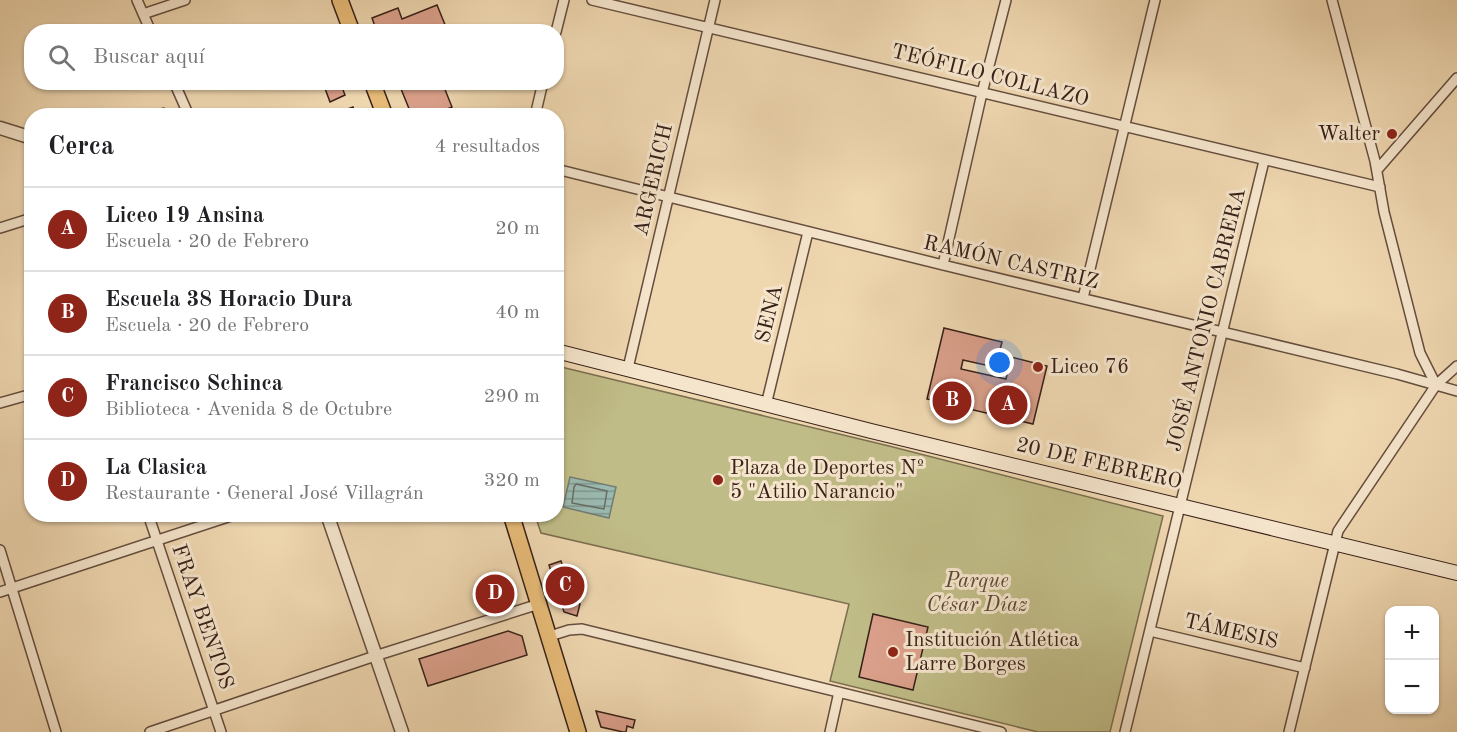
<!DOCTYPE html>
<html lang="es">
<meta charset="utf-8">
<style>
:root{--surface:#fff;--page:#f2f2f2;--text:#202124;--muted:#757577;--line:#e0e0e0;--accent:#8f2418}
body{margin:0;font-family:"Old Standard TT",serif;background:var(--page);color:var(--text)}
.controls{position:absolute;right:18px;bottom:18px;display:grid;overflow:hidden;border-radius:12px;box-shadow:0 2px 4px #0004}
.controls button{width:54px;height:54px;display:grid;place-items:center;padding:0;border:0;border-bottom:2px solid var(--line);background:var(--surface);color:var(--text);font:30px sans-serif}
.you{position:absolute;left:1000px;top:363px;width:21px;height:21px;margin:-15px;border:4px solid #fff;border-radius:50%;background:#1a73e8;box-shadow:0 0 0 9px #1a73e833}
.badge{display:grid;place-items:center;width:39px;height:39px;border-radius:50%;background:var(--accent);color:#fff;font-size:20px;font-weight:700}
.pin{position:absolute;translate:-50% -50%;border:3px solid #fff;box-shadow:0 2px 6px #0006}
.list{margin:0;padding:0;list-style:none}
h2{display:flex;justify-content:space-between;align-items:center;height:78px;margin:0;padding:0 24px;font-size:26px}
h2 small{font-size:20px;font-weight:400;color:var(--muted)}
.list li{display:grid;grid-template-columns:39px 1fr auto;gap:18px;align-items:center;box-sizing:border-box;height:84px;padding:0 24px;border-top:2px solid var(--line)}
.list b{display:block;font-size:22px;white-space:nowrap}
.list p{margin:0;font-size:20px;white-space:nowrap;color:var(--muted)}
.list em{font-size:20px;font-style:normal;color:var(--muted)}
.icon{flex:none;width:33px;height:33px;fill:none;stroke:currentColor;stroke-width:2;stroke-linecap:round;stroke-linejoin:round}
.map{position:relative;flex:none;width:1457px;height:732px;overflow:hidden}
.search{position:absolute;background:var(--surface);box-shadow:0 2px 4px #0004;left:24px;top:24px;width:540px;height:66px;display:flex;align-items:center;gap:15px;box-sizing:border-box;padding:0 21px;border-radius:24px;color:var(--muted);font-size:22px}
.panel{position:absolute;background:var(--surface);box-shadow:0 2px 4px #0004;left:24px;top:108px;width:540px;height:414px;border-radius:24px}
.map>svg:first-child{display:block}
.park{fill:#c0bc87;stroke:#7c6e50;stroke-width:1.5}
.water{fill:url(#water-rules);stroke:#727c73;stroke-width:1.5}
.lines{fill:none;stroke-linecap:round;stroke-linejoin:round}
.shore{stroke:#686c64;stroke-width:1.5}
.building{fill:#dba08b;stroke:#372018;stroke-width:1.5;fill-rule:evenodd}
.minor-casing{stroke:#654e3e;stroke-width:12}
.tertiary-casing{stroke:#654e3e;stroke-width:15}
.secondary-casing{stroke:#372018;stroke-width:16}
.primary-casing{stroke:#372018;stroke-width:18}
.minor{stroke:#f5e5cc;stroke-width:9}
.tertiary{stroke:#f5e5cc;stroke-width:12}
.secondary{stroke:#f5e5cc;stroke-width:14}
.primary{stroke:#e8bc78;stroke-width:15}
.poi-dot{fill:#8f2418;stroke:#f5e5cc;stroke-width:2}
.labels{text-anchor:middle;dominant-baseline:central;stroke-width:6;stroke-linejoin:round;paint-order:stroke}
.street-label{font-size:21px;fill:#372018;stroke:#f5e5cc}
.poi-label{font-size:21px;fill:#372018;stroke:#f5e5cc;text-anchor:start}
.park-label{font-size:21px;font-style:italic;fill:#594734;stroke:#f5e5cc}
</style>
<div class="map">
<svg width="1457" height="732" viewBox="0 0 1457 732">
<defs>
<pattern id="water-rules" width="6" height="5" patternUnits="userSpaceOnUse" patternTransform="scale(1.5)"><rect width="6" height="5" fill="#9ab9b0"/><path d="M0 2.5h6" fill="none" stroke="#7e968e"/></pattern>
</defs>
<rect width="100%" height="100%" fill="#efd7b0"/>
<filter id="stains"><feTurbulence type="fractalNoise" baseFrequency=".00333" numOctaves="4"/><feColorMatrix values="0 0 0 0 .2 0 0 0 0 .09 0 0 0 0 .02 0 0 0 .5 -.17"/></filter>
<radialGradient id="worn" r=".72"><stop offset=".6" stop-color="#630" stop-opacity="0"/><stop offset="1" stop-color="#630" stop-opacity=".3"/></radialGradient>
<path class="park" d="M 557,366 L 889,446 L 1163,516 L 1110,732 L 1038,732 L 830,681 L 849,604 L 541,533 L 535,515 L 556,514 Z"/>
<path class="water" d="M 570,477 L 616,487 L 609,518 L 563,507 Z"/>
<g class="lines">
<path class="shore" d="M 576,484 L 607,491 L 604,509 L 572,503 L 574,487 Z"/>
</g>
<path class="building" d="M 437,5 L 448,32 L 377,32 L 372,18 L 398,8 L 402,19 Z
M 340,82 L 345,95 L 330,102 L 323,83 Z
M 404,82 L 442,82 L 452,107 L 431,116 L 412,116 L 399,84 Z
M 353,107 L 356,116 L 347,116 L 345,110 Z
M 164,108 L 167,116 L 129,116 L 129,115 Z
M 944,328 L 1002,342 L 999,354 L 1047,366 L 1033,424 L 927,399 ZM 963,360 L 1008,370 L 1006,379 L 961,369 Z
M 561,561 L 566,577 L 581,581 L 570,591 L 573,601 L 580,604 L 577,616 L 564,612 L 549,565 Z
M 500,582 L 507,600 L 490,606 L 484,588 Z
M 873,614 L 928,627 L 913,690 L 859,677 Z
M 508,631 L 522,636 L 527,655 L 428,686 L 419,659 Z
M 596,711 L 635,720 L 633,728 L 627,726 L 626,732 L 623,732 L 601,727 Z"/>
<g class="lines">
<defs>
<path id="minor" d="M 137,0 L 151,32
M 592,0 L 1380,187
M 1332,0 L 1375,161 L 1384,212 L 1420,353 L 1436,385
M 143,14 L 185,0
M 556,32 L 564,0
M 174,82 L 189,116
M 535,116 L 543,82
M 32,145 L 32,157
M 556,169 L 943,265 L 1397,374 L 1457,391
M 1377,170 L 1457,78
M 0,228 L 32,218
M 943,265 L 982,93 L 1006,0
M 1083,298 L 1155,0
M 628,368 L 715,0
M 0,403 L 32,394
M 766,405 L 808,232
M 148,514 L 221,732
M 0,550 L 56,732
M 0,592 L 237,514
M 1150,631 L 1305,668
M 550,636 L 569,630 L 582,629 L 1001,732
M 150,732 L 375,656 L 539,604
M 830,732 L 839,692
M 1125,732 L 1264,161
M 1289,732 L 1338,531 L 1436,385 L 1457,366"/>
<path id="tertiary" d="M 0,128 L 32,138
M 327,514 L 402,732"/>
<path id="secondary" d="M 556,351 L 871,431 L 1457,573"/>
<path id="primary" d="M 340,0 L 352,32
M 372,82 L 385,116
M 511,514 L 578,732"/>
</defs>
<use href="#minor" class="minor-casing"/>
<use href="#tertiary" class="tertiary-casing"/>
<use href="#secondary" class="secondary-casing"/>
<use href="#primary" class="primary-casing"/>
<use href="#minor" class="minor"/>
<use href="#tertiary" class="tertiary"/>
<use href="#secondary" class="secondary"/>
<use href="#primary" class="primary"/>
</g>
<g class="poi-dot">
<circle cx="1392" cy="134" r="6"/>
<circle cx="1038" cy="367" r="6"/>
<circle cx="718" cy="480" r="6"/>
<circle cx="893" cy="652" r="6"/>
</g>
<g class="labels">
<g class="street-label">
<text transform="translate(990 76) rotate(14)">TEÓFILO COLLAZO</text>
<text transform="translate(654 180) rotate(-77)">ARGERICH</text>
<text transform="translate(1011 263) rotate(13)">RAMÓN CASTRIZ</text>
<text transform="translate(770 314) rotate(-76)">SENA</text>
<text transform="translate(1207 320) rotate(-76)">JOSÉ ANTONIO CABRERA</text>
<text transform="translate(1099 464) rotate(13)">20 DE FEBRERO</text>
<text transform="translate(202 617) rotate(71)">FRAY BENTOS</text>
<text transform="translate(1231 632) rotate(13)">TÁMESIS</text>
</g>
<g class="poi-label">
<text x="1380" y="134" text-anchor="end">Walter</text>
<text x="1050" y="367">Liceo 76</text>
<text x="730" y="468">Plaza de Deportes Nº<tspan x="730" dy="24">5 "Atilio Narancio"</tspan></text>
<text x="905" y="640">Institución Atlética<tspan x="905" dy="24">Larre Borges</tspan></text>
</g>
<g class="park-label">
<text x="977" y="581">Parque<tspan x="977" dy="24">César Díaz</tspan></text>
</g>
</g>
<rect width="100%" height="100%" filter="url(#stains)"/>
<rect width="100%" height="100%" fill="url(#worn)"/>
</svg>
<div class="controls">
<button>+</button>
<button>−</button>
</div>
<div class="you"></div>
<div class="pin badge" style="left:1008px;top:405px">A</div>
<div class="pin badge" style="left:952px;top:401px">B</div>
<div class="pin badge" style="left:565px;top:586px">C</div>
<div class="pin badge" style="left:495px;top:594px">D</div>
<div class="search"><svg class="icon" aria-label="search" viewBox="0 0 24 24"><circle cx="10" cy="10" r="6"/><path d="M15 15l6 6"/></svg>Buscar aquí</div>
<section class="panel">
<h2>Cerca<small>4 resultados</small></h2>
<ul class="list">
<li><span class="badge">A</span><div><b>Liceo 19 Ansina</b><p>Escuela · 20 de Febrero</p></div><em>20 m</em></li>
<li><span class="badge">B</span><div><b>Escuela 38 Horacio Dura</b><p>Escuela · 20 de Febrero</p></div><em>40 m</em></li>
<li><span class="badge">C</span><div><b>Francisco Schinca</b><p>Biblioteca · Avenida 8 de Octubre</p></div><em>290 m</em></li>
<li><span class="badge">D</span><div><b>La Clasica</b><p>Restaurante · General José Villagrán</p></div><em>320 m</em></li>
</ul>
</section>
</div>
